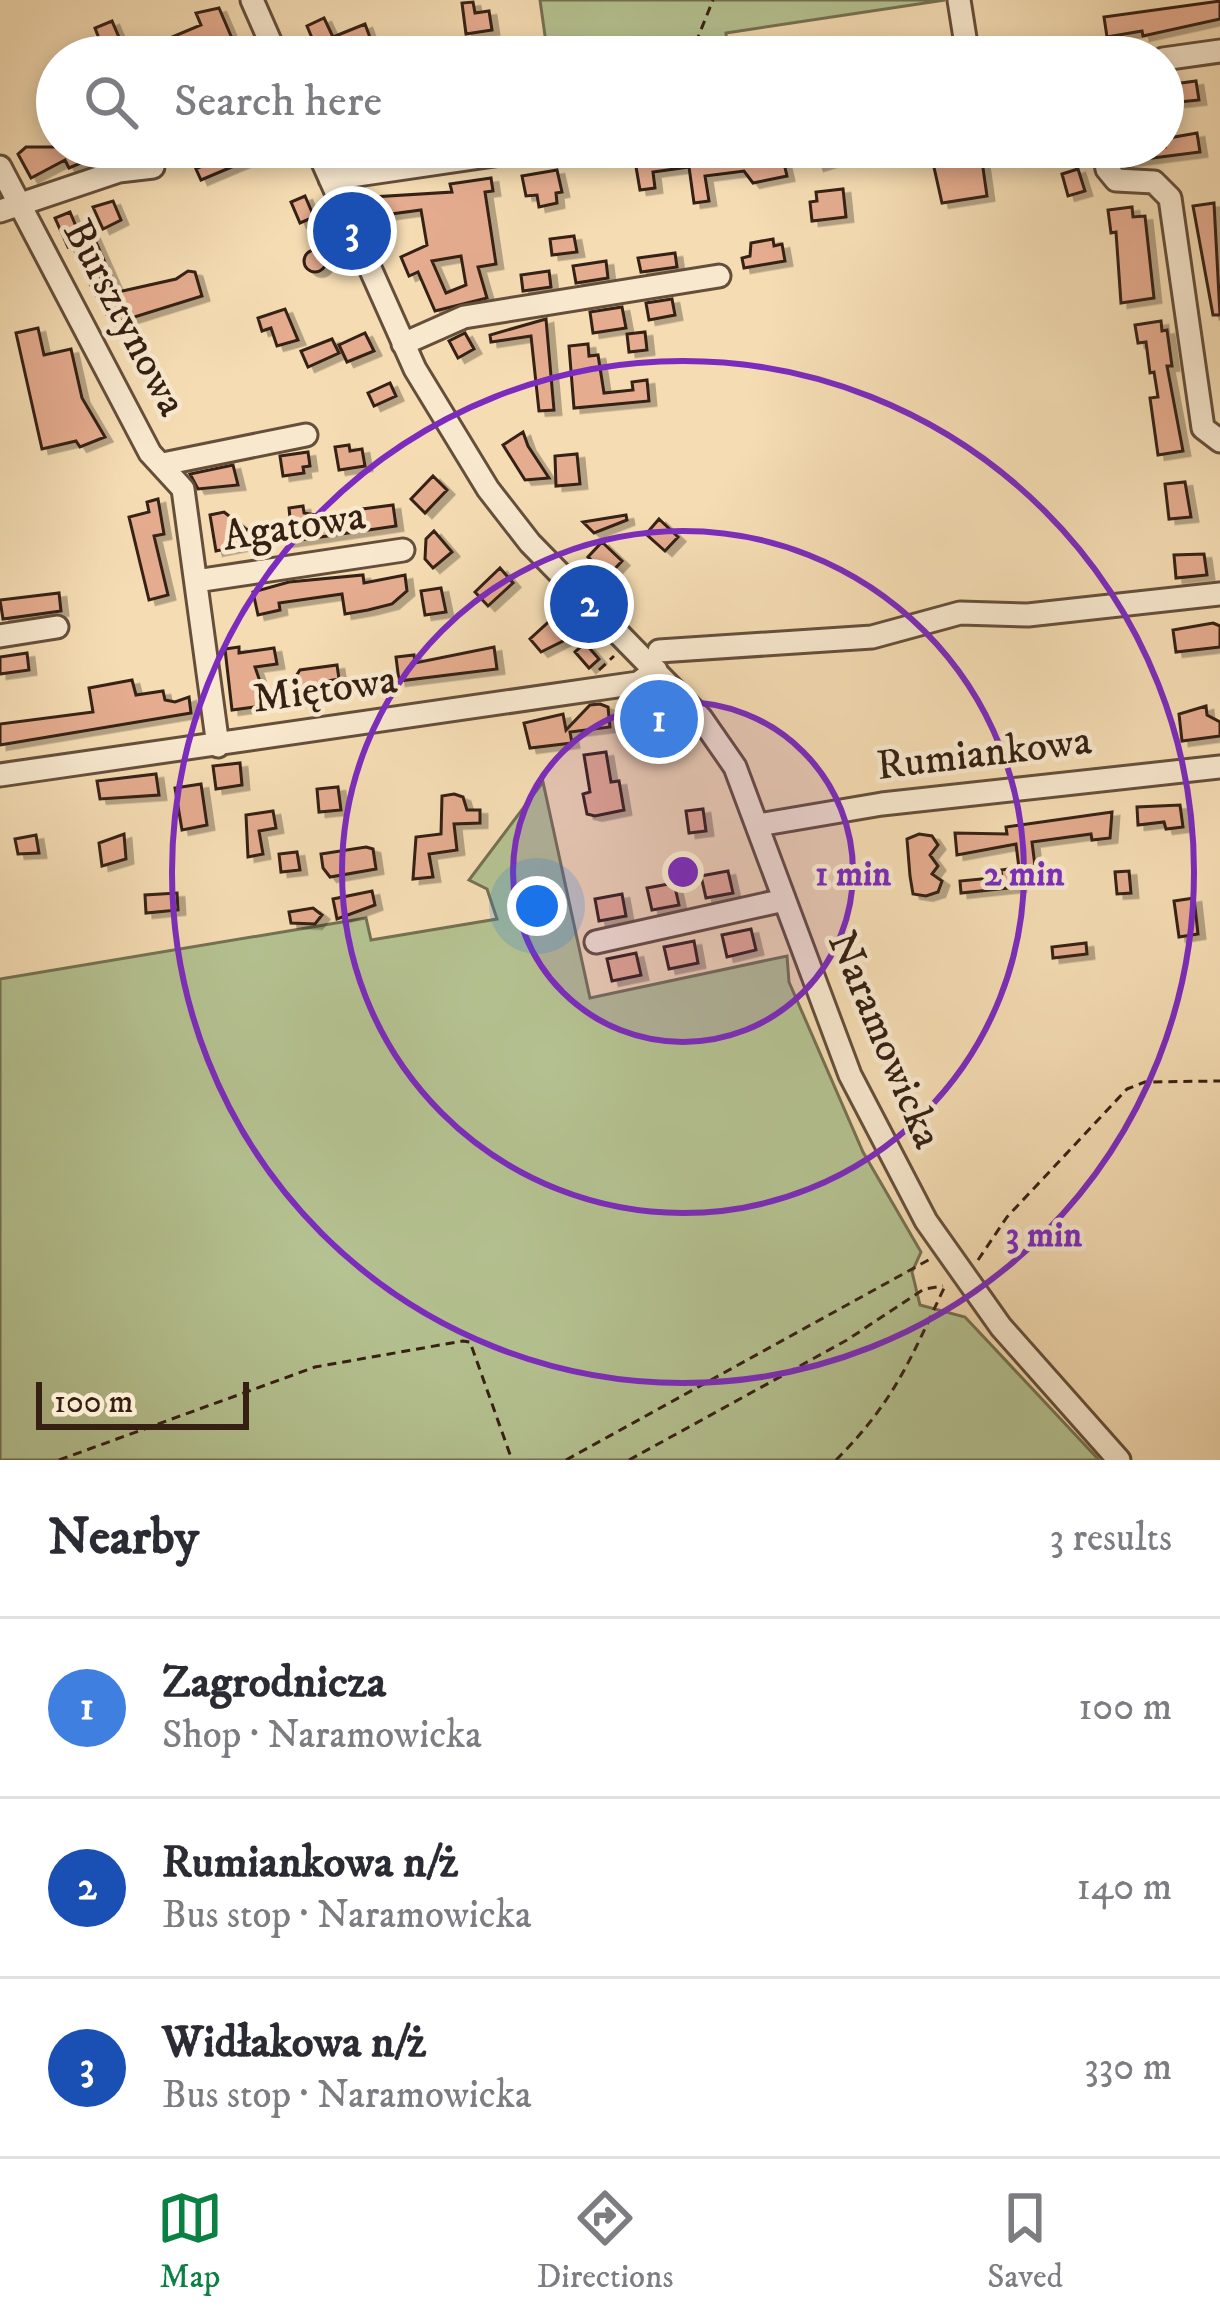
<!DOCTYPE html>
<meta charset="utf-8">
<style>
:root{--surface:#fff;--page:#f2f2f3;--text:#2b2b33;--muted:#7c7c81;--line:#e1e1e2;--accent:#0b8043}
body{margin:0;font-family:"IM FELL DW Pica",serif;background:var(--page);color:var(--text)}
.scale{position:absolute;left:36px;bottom:30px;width:213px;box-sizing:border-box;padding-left:12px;border:6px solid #352013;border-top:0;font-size:33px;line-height:42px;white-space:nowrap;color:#352013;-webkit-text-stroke:9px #f8e8ce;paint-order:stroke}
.you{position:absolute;left:537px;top:906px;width:42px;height:42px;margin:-30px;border:9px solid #fff;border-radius:50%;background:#1a73e8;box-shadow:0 0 0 18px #1a73e833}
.badge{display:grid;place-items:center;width:78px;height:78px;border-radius:50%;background:var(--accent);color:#fff;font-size:39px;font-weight:700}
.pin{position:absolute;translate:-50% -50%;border:6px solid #fff;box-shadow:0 3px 12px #0006}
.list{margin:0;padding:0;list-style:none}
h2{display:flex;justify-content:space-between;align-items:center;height:156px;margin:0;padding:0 48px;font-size:51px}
h2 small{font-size:39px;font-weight:400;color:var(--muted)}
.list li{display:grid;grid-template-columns:78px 1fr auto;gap:36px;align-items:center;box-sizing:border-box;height:180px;padding:0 48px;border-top:3px solid var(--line)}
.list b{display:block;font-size:45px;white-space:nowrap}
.list p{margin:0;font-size:39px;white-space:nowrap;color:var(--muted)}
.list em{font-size:39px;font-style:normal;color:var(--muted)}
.icon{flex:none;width:66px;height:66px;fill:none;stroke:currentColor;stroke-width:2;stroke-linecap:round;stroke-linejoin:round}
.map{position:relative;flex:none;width:1220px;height:1460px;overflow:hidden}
.search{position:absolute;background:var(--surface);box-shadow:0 6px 18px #0003;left:36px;right:36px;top:36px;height:132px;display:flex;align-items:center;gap:30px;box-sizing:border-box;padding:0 42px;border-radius:66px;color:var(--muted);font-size:45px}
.sheet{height:696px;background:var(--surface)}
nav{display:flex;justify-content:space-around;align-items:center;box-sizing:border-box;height:168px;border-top:3px solid var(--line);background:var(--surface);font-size:33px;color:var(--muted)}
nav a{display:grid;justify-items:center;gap:6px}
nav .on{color:var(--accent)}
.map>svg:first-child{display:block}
.green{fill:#b5c291;stroke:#757152;stroke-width:3}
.building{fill:#e5ac8f;stroke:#352013;stroke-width:3;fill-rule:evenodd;filter:url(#shadow)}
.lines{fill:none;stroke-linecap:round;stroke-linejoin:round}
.minor-casing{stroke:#654f3b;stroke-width:27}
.path{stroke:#352013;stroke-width:3;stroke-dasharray:9 6;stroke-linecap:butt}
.minor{stroke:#f8e8ce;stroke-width:21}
.ring{fill:none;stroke:#7b2cbf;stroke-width:6}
.labels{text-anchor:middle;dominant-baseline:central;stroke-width:9;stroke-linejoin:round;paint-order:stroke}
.street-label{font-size:42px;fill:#352013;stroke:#f8e8ce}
.centre{fill:#7b2cbf;stroke:#f8e8ce;stroke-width:6}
.ring-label{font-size:36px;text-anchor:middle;font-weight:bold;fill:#7b2cbf;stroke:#f8e8ce;stroke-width:9;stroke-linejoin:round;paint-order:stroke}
</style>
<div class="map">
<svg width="1220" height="1460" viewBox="0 0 1220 1460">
<defs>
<filter id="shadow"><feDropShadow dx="7" dy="4.5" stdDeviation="0" flood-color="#0004"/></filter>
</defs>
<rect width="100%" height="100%" fill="#f5dcb3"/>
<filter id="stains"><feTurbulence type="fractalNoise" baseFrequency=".00167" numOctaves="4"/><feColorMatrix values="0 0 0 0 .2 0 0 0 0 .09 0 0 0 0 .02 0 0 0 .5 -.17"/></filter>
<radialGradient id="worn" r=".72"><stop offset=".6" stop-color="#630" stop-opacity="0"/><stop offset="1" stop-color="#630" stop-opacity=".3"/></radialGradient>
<path class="green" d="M 540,0 L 945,0 L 726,33 L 728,57 L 642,57 L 640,45 L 548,57 Z
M 543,782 L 590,998 L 787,956 L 789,982 L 863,1152 L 921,1252 L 912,1272 L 920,1305 L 965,1317 L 1099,1460 L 0,1460 L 0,979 L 366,918 L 371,940 L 497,919 L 487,889 L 469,880 Z"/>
<path class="building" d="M 1220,1 L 1220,19 L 1143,36 L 1142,31 L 1107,37 L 1104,17 Z
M 473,2 L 475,13 L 489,11 L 492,30 L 466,34 L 462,3 Z
M 219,8 L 240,57 L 106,57 L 95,28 L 112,21 L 127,56 L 201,25 L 196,13 Z
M 324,18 L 333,37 L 365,24 L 372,43 L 338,57 L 320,57 L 307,26 Z
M 934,38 L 937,57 L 908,57 L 906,42 Z
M 1196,81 L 1199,100 L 1169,103 L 1166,85 Z
M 1197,133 L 1200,152 L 1121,162 L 1120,156 L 1165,147 L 1163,139 Z
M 26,147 L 89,147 L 84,150 L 88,160 L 69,168 L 65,160 L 31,178 L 18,154 Z
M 224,147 L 248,147 L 253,158 L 201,180 L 196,169 L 227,155 Z
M 767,147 L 780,147 L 787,176 L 753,183 L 744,171 L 705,176 L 709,201 L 694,203 L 689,167 L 653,172 L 655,188 L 640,190 L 635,161 L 722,150 L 724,163 L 769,153 Z
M 811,147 L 839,147 L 842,158 L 817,166 Z
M 964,147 L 980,147 L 987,196 L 942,203 L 931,154 Z
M 1078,169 L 1085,191 L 1068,196 L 1062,174 Z
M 557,170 L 562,192 L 556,193 L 557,203 L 539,207 L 537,195 L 526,196 L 522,176 Z
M 491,178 L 493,191 L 485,192 L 496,264 L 478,267 L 487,298 L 435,311 L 418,272 L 409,276 L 401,257 L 427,245 L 421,210 L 376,216 L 373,197 L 452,192 L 450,184 ZM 461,256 L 466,285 L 446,293 L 432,261 Z
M 843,189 L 846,217 L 812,221 L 810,202 L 817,201 L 816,192 Z
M 305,196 L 314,217 L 300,223 L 291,202 Z
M 113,201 L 121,220 L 103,229 L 93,207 Z
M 1214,203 L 1220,315 L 1213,315 L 1193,206 Z
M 1132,207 L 1133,217 L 1145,216 L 1154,298 L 1121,303 L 1116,232 L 1111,233 L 1108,210 Z
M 70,212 L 82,241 L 68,247 L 55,218 Z
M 92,233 L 118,292 L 176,279 L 188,271 L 195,272 L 202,296 L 112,324 L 91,286 L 103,283 L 83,237 Z
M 574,236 L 577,252 L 552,255 L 550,239 Z
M 773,239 L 774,246 L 782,244 L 785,261 L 744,268 L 742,258 L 750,256 L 751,243 Z
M304 261a11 11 0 1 1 22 0a11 11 0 1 1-22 0Z
M 675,253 L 677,267 L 641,272 L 638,258 Z
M 606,261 L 608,278 L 576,283 L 573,266 Z
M 549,271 L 551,287 L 523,291 L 521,275 Z
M 672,299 L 675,315 L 649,320 L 646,303 Z
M 622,307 L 626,328 L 593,333 L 590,312 Z
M 285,309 L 298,340 L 277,346 L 271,328 L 262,331 L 258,318 Z
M 546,319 L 554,410 L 539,411 L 531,336 L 491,342 L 490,335 Z
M 1161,321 L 1162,331 L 1167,330 L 1172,366 L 1167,366 L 1183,451 L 1158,455 L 1150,398 L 1158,397 L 1154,372 L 1150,373 L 1146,342 L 1138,343 L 1135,325 Z
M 38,328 L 44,355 L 71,349 L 82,398 L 105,437 L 80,447 L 76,441 L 42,449 L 16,333 Z
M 645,332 L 647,350 L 629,352 L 627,334 Z
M 365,333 L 374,351 L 347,362 L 339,345 Z
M 465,333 L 474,349 L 458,358 L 449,341 Z
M 332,339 L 339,353 L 308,367 L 301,351 Z
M 588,344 L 589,356 L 598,355 L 604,393 L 633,390 L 632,382 L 647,380 L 649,401 L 574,408 L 569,346 Z
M 390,383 L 396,396 L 374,406 L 368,393 Z
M 523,432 L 528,446 L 549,478 L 525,480 L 503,445 Z
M 349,445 L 350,451 L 362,449 L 365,466 L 339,470 L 335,447 Z
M 308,452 L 310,466 L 303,467 L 304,473 L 283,476 L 280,456 Z
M 577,454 L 580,484 L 556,486 L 555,456 Z
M 233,465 L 238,485 L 198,489 L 190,474 Z
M 433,476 L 447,490 L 425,513 L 411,499 Z
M 1185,482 L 1191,517 L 1169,519 L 1165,484 Z
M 158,499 L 164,534 L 154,536 L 168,595 L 149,600 L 129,517 L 149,512 L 147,502 Z
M 393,505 L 396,526 L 286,542 L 284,529 L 291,528 L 289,508 L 303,506 L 304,513 L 316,515 Z
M 224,512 L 247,530 L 263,527 L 266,541 L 216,551 L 210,515 Z
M 626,515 L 627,520 L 594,533 L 583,522 Z
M 659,519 L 678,537 L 665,551 L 646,534 Z
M 434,531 L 452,552 L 433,568 L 425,559 L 426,539 Z
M 602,542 L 622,561 L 608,576 L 588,557 Z
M 1204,554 L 1207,575 L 1176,578 L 1174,555 Z
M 500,568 L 513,583 L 488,606 L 475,592 Z
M 363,575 L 364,583 L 405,575 L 407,591 L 392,604 L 368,610 L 345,614 L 342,594 L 279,603 L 280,610 L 258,615 L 253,592 L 289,582 Z
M 441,588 L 446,612 L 425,615 L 421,591 Z
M 59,593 L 61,611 L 3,619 L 0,600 Z
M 554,617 L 571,637 L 541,652 L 530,639 Z
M 1213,623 L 1220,626 L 1220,647 L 1176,652 L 1173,630 Z
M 585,643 L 599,659 L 589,668 L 575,652 Z
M 239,647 L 239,653 L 274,648 L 277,664 L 255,667 L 264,693 L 261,706 L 232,710 L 225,649 Z
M 494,647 L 497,669 L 399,681 L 396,657 L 414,655 L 415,663 Z
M 27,653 L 29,670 L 0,674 L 0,657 Z
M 337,665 L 339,679 L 327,681 L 323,691 L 299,701 L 296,676 L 300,670 Z
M 132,680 L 136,695 L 163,691 L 165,700 L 175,702 L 189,697 L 191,713 L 0,745 L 0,724 L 93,712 L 89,688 Z
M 600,704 L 608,707 L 610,727 L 570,732 L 572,743 L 530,748 L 524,723 L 563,714 L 566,730 L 590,705 Z
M 648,706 L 671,730 L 653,747 L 628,726 Z
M 1206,706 L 1207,715 L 1220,722 L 1220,736 L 1182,741 L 1179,714 Z
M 606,752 L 611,782 L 619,781 L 624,810 L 595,816 L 587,814 L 583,794 L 590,792 L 584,755 Z
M 240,763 L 242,785 L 216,789 L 213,766 Z
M 156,774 L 159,795 L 100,799 L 97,781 Z
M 201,784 L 207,825 L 182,830 L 175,788 Z
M 338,787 L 341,810 L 319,812 L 317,789 Z
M 454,794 L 463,797 L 467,810 L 480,810 L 480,823 L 454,824 L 457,850 L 429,854 L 433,877 L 413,879 L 416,837 L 441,834 L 442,796 Z
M 1180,805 L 1183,827 L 1166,829 L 1164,822 L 1138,825 L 1137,807 Z
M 703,809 L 706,831 L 689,833 L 686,811 Z
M 273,811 L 276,828 L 259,831 L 263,854 L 248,857 L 246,815 Z
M 1112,812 L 1110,838 L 1092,840 L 1091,834 L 1032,842 L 1035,866 L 1019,868 L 1016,844 L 957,855 L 955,833 L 1007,834 L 1006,827 Z
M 124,834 L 126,859 L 102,866 L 99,843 Z
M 919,834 L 932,836 L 938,845 L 930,855 L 938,866 L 932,874 L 942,881 L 938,892 L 926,896 L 913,894 L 910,876 L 907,839 Z
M 36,835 L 39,853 L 18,854 L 15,839 Z
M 366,847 L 373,849 L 376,869 L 330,877 L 323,868 L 321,854 Z
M 297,852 L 300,870 L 281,872 L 279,854 Z
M 1017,868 L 1019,887 L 961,893 L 960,881 L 1002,877 L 1001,870 Z
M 728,871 L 733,893 L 706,898 L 701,876 Z
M 1129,871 L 1131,893 L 1117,894 L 1115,872 Z
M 674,883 L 679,905 L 652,910 L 647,888 Z
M 372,891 L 375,905 L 337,919 L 333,899 Z
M 177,893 L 178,910 L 146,913 L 145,895 Z
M 622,894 L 626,916 L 599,921 L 595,899 Z
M 1194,898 L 1198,934 L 1179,937 L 1174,901 Z
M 313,908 L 322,915 L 315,924 L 291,923 L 289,912 Z
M 751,929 L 756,950 L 727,957 L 722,935 Z
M 694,941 L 698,963 L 669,969 L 664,947 Z
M 1086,943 L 1087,954 L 1053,958 L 1052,947 Z
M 636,953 L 641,975 L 612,981 L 607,959 Z"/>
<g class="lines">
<defs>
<path id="minor" d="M 252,0 L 277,57
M 959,0 L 968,57
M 1163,59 L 1220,51
M 316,147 L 415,369 L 488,489 L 530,543 L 701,718 L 735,767 L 850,1075 L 926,1221 L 1001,1327 L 1119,1460
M 1103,147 L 1107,169 L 1116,180 L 1154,182 L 1170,198 L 1203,428 L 1220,441
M 0,167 L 150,453 L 183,489 L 218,746
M 330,179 L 548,147
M 0,211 L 119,171 L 153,167
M 403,344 L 464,317 L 719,276
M 163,464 L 306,435
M 196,581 L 403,550
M 0,636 L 57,627
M 659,651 L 872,637 L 960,613 L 1028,615 L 1220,594
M 0,775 L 638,683 L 656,670
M 758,825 L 882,804 L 1220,767
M 596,942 L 784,900"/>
</defs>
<use href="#minor" class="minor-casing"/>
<path class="path" d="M 690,57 L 713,0
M 599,670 L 614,656
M 978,1260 L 1007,1217 L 1127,1089 L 1145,1082 L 1220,1081
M 59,1460 L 315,1367 L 463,1341 L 470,1342 L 512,1460
M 566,1460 L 932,1258
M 629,1460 L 847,1340 L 924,1289 L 943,1286
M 836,1460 C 896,1400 911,1357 946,1284"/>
<use href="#minor" class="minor"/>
</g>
<circle cx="683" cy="872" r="170" fill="#7b2cbf" fill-opacity=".12"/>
<g class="ring">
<circle cx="683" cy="872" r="170"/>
<circle cx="683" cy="872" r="341"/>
<circle cx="683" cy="872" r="511"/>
</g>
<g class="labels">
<g class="street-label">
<text transform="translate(124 318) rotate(62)">Bursztynowa</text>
<text transform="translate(294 527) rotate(-9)">Agatowa</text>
<text transform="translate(325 690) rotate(-8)">Miętowa</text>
<text transform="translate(984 754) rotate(-7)">Rumiankowa</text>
<text transform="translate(884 1040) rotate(67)">Naramowicka</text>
</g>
</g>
<circle cx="683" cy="872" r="18" class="centre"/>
<g class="ring-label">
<text x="853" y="885">1 min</text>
<text x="1024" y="885">2 min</text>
<text x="1044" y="1246">3 min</text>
</g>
<rect width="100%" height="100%" filter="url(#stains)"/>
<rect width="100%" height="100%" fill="url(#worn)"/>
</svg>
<div class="scale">100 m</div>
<div class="you"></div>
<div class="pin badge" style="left:659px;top:719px;background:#3f7fe0">1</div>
<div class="pin badge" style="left:589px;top:604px;background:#1a4fb4">2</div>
<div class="pin badge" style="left:352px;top:231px;background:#1a4fb4">3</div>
<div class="search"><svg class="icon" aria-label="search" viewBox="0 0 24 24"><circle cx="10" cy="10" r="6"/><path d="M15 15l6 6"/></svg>Search here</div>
</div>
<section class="sheet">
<h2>Nearby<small>3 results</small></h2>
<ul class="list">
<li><span class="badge" style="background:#3f7fe0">1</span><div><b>Zagrodnicza</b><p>Shop · Naramowicka</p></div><em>100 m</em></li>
<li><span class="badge" style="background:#1a4fb4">2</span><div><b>Rumiankowa n/ż</b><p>Bus stop · Naramowicka</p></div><em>140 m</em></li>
<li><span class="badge" style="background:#1a4fb4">3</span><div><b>Widłakowa n/ż</b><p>Bus stop · Naramowicka</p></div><em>330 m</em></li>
</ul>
</section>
<nav>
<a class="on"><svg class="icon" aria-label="map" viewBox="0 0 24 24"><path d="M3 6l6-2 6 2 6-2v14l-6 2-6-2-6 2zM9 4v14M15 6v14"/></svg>Map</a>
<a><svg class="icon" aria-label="directions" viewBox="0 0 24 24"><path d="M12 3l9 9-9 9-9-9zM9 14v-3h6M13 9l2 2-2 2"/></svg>Directions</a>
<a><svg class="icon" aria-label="saved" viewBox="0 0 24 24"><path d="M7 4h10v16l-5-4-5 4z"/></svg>Saved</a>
</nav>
